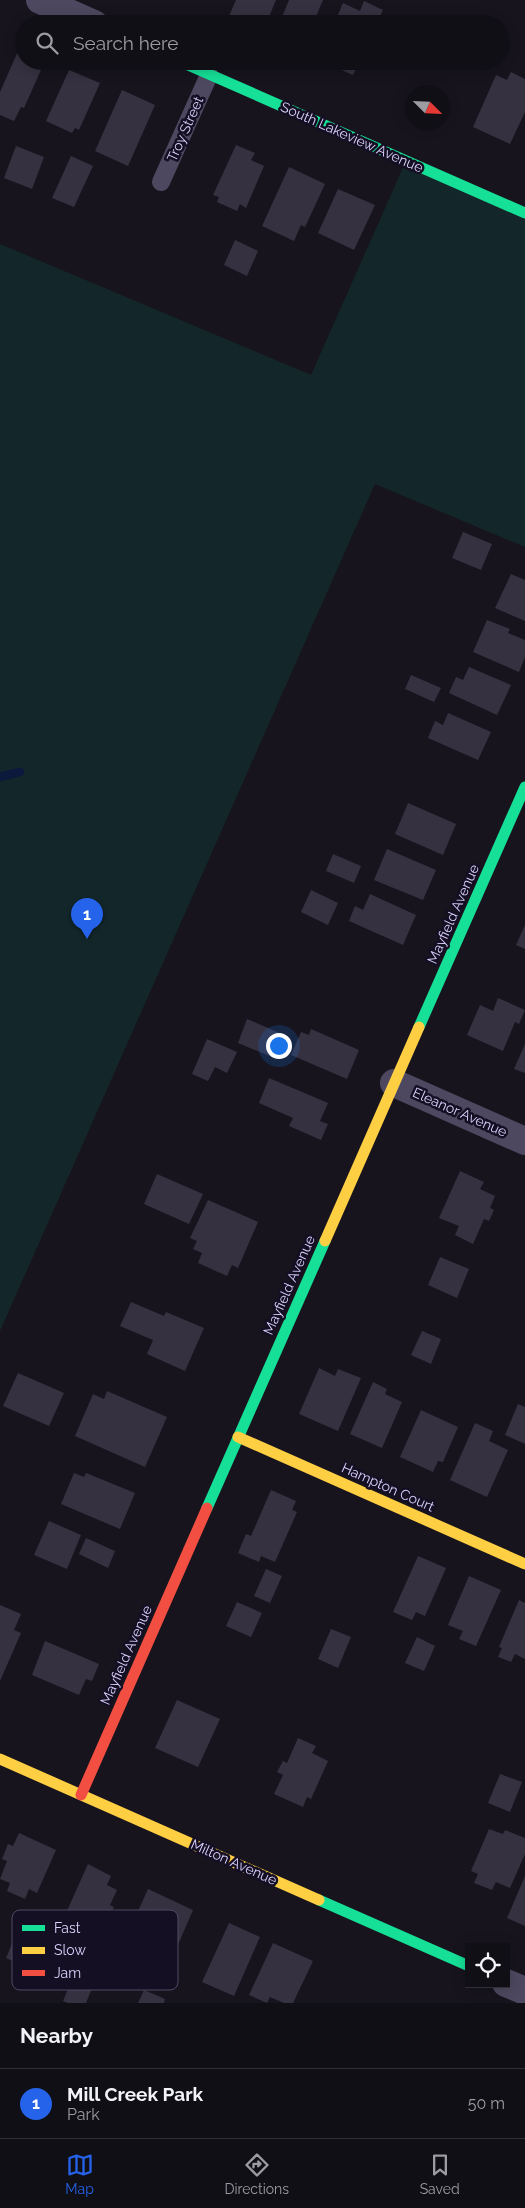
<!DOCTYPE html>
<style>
:root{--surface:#110f16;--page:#1e1d23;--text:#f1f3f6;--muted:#9c9ca1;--line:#302f35;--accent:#2563eb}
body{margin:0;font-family:Raleway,sans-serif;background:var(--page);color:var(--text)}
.controls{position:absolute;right:15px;bottom:15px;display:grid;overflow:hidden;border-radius:0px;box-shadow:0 2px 12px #0003}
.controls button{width:45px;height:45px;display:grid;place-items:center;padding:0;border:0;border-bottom:1px solid var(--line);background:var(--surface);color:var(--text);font:25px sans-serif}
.compass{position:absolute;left:405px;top:85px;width:45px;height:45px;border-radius:50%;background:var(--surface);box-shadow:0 2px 12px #0003;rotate:114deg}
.you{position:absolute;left:278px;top:1045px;width:18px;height:18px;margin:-12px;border:4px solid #fff;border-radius:50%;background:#1a73e8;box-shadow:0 0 0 8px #1a73e833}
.badge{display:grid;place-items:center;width:32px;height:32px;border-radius:50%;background:var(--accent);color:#fff;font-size:16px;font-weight:700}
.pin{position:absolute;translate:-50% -41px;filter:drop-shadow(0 1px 2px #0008)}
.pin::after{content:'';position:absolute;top:26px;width:18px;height:15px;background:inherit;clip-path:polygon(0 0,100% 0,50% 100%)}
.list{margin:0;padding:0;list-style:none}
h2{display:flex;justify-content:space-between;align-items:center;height:65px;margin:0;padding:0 20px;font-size:21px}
h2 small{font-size:16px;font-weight:400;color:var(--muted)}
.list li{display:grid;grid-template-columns:32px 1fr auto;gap:15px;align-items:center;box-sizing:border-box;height:70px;padding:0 20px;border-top:1px solid var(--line)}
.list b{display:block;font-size:19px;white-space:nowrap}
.list p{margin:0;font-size:16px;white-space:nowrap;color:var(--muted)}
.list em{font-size:16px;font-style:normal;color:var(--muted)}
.icon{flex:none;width:28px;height:28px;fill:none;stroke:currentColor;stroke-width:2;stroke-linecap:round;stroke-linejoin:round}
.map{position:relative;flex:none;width:525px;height:2003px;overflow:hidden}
.search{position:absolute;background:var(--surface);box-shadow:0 2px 12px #0003;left:15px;right:15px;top:15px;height:55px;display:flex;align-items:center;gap:12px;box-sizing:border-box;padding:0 18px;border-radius:28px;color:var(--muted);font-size:19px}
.sheet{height:135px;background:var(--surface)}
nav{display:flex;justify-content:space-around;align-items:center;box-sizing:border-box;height:70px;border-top:1px solid var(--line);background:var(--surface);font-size:14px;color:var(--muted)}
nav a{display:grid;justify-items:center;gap:2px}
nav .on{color:var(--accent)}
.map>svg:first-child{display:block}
.green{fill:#13272a}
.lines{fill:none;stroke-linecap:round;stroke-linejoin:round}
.stream{stroke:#0c183c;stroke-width:9}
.building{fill:#363140}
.lane{stroke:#4d485f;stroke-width:18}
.street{stroke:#4d485f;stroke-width:28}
.fast{stroke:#16e098;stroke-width:11}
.slow{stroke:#ffcf43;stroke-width:11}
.jam{stroke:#f24e42;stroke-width:11}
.labels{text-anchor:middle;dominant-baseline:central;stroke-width:5;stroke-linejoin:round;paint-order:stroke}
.street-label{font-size:14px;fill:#dcd2fe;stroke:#150f23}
.key{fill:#150f23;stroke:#514a65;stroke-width:1}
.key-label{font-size:14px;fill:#dcd2fe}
</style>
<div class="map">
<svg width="525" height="2003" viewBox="0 0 525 2003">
<rect width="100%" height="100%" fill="#17141e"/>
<path class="green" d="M 406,161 L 525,213 L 525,547 L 375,484 L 0,1331 L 0,244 L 311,375 Z"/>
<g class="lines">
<path class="stream" d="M 0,777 L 20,772"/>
</g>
<path class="building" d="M 236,0 L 276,0 L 266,24 L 247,24 L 229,16 Z
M 289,0 L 323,0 L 313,24 L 279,24 Z
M 364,1 L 383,10 L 378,20 L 381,21 L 380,24 L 334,24 L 343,3 L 360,11 Z
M 19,49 L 24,51 L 24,61 L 45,61 L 24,108 L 21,107 L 14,121 L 0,115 L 0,92 Z
M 321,61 L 364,61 L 363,63 L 359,62 L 353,75 Z
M 69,70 L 100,83 L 79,130 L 75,128 L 72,133 L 46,121 Z
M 511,72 L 525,79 L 525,112 L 510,144 L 473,127 L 496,75 L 507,80 Z
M 122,90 L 155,105 L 128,166 L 95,151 Z
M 236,145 L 255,153 L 251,160 L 264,166 L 246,208 L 240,204 L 237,211 L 217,202 L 219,197 L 213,195 Z
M 16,146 L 44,157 L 32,189 L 4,178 Z
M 71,156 L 93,166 L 74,207 L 52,198 Z
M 289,167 L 325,184 L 305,227 L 301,225 L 294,241 L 262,226 Z
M 338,189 L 375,205 L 354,250 L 318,233 Z
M 235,240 L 258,251 L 247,276 L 224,265 Z
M 463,532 L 492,544 L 481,570 L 452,558 Z
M 511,574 L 525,580 L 525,621 L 495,608 Z
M 487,620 L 510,629 L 508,633 L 525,640 L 525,657 L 519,672 L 473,652 Z
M 469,667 L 511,685 L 497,715 L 449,693 L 456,677 L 463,680 Z
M 411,675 L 441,688 L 434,702 L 405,689 Z
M 448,713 L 491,732 L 478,760 L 428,738 L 435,721 L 443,725 Z
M 408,803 L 456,824 L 443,855 L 395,834 Z
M 387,849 L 436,870 L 423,900 L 374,880 Z
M 333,854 L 361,866 L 354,883 L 326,871 Z
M 311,890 L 338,903 L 328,925 L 301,912 Z
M 370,894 L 416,915 L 403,945 L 349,921 L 355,906 L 363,910 Z
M 525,925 L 525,949 L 516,945 Z
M 498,998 L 525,1010 L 519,1024 L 515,1022 L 503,1051 L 467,1035 L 480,1005 L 493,1011 Z
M 247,1019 L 282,1034 L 272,1057 L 238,1043 Z
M 311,1029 L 359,1050 L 347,1079 L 291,1055 L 301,1032 L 309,1035 Z
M 207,1039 L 237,1052 L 227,1073 L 215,1067 L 208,1081 L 192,1074 Z
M 525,1044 L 525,1073 L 514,1069 Z
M 269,1078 L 328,1103 L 320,1121 L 328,1124 L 321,1140 L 289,1126 L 293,1118 L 259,1103 Z
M 460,1171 L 484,1182 L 480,1189 L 495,1196 L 490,1208 L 494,1210 L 489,1221 L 484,1219 L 473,1244 L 455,1235 L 459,1226 L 439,1218 Z
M 157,1174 L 203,1194 L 189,1224 L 144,1204 Z
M 208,1200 L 258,1222 L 238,1268 L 232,1265 L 227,1276 L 198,1263 L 202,1253 L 193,1249 L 197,1241 L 190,1238 Z
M 440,1257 L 469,1269 L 457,1298 L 428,1285 Z
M 131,1302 L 164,1316 L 166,1312 L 204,1328 L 185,1371 L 147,1354 L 153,1340 L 120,1326 Z
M 422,1331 L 441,1339 L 431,1364 L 411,1355 Z
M 319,1368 L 335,1376 L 338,1369 L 361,1378 L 338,1431 L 299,1414 Z
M 18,1373 L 64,1393 L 49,1426 L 3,1406 Z
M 373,1382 L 387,1389 L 385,1394 L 402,1402 L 382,1448 L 350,1434 Z
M 107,1391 L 167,1417 L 145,1467 L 75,1436 L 93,1394 L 104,1399 Z
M 518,1404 L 525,1407 L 525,1444 L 505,1435 Z
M 421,1410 L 458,1427 L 443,1462 L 438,1461 L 433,1472 L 400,1457 Z
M 475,1423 L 493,1431 L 489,1441 L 508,1450 L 487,1497 L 450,1480 Z
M 74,1473 L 84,1477 L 86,1473 L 135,1493 L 120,1529 L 61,1504 Z
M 271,1490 L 296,1501 L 292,1510 L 297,1512 L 275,1562 L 261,1556 L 259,1562 L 238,1553 L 246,1534 L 251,1536 Z
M 49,1521 L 81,1535 L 67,1569 L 34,1555 Z
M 86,1538 L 115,1551 L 108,1568 L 79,1554 Z
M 418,1556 L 446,1568 L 425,1616 L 416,1612 L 412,1620 L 393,1612 Z
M 266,1569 L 282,1576 L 270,1603 L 254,1596 Z
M 469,1576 L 501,1590 L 476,1646 L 459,1639 L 463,1631 L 448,1625 Z
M 519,1600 L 525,1603 L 525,1659 L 515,1654 L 511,1662 L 498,1657 L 502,1648 L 499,1647 Z
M 237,1602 L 262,1613 L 251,1637 L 226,1626 Z
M 0,1605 L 21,1614 L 14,1630 L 21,1633 L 0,1681 Z
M 331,1629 L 351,1637 L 338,1668 L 318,1659 Z
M 417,1637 L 435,1646 L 424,1671 L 405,1663 Z
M 45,1641 L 99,1664 L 92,1681 L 86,1679 L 79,1695 L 32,1675 Z
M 177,1700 L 220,1719 L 198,1767 L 155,1748 Z
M 298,1738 L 316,1746 L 312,1753 L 328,1761 L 311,1799 L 307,1797 L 303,1807 L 274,1794 L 283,1775 L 277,1772 L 283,1761 L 287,1763 Z
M 500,1774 L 522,1782 L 510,1812 L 488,1803 Z
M 489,1829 L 503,1834 L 505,1830 L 525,1838 L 525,1854 L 510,1888 L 496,1882 L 492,1890 L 474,1883 L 478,1874 L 471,1871 Z
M 19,1833 L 56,1850 L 37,1893 L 29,1889 L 25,1899 L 7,1891 L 10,1883 L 0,1879 L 7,1861 L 2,1859 L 8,1844 L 13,1846 Z
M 88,1864 L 111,1876 L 107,1885 L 117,1890 L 110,1905 L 114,1907 L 108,1919 L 105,1918 L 100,1930 L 94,1928 L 90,1938 L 72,1929 L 77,1918 L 66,1913 Z
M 525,1876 L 525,1926 L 507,1918 Z
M 148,1889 L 193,1910 L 170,1963 L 158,1958 L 154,1968 L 128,1956 L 133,1946 L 124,1942 Z
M 229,1923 L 260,1937 L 234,1996 L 202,1982 Z
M 19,1927 L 39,1936 L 26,1967 L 6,1958 Z
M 273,1943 L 313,1961 L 293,2003 L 284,2003 L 270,1997 L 267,2003 L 249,1995 Z
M 75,1972 L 95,1981 L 86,2003 L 68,2003 L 63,2001 Z
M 144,1990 L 165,1999 L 164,2003 L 138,2003 Z"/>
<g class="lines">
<path class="lane" d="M 161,182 L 209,75"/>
<path class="street" d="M 40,0 L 94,24
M 394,1083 L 525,1141
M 506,1983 L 525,1991"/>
<path class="fast" d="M 179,61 L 525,213
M 419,1027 L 525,787
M 207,1508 L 325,1241
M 319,1900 L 469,1966"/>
<path class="slow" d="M 325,1241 L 419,1027
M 238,1437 L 525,1564
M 0,1759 L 319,1900"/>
<path class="jam" d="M 81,1795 L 207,1508"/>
</g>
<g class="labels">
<g class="street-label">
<text transform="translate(185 129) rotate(-66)">Troy Street</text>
<text transform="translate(352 137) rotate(24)">South Lakeview Avenue</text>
<text transform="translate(453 914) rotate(-66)">Mayfield Avenue</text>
<text transform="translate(460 1112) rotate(24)">Eleanor Avenue</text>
<text transform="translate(289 1285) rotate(-66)">Mayfield Avenue</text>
<text transform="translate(388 1487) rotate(24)">Hampton Court</text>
<text transform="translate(126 1655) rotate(-66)">Mayfield Avenue</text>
<text transform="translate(234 1862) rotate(24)">Milton Avenue</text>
</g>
</g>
<rect x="12" y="1910" width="166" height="80" rx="8" class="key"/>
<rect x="22" y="1925" width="23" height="6" fill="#16e098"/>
<rect x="22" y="1947" width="23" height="7" fill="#ffcf43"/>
<rect x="22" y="1970" width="23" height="6" fill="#f24e42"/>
<g class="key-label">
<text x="54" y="1933">Fast</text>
<text x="54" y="1955">Slow</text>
<text x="54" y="1978">Jam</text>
</g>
</svg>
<div class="controls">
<button><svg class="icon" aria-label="locate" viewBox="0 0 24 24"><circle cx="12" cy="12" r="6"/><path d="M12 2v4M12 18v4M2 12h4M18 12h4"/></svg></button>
</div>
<svg class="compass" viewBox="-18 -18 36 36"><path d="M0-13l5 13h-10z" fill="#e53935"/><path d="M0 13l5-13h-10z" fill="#9c9ca1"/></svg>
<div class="you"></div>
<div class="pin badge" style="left:87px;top:939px">1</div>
<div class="search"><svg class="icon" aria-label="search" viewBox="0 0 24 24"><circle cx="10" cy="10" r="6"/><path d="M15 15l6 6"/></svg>Search here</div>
</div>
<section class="sheet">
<h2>Nearby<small></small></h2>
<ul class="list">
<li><span class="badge">1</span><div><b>Mill Creek Park</b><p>Park</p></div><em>50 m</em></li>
</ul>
</section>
<nav>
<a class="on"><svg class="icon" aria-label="map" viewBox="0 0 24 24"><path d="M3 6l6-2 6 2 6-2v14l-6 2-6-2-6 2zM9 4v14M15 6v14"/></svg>Map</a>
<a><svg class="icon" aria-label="directions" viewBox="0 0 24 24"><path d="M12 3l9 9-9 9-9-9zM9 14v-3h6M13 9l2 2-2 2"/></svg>Directions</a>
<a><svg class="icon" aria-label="saved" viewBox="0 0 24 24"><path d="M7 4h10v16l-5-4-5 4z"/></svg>Saved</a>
</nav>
